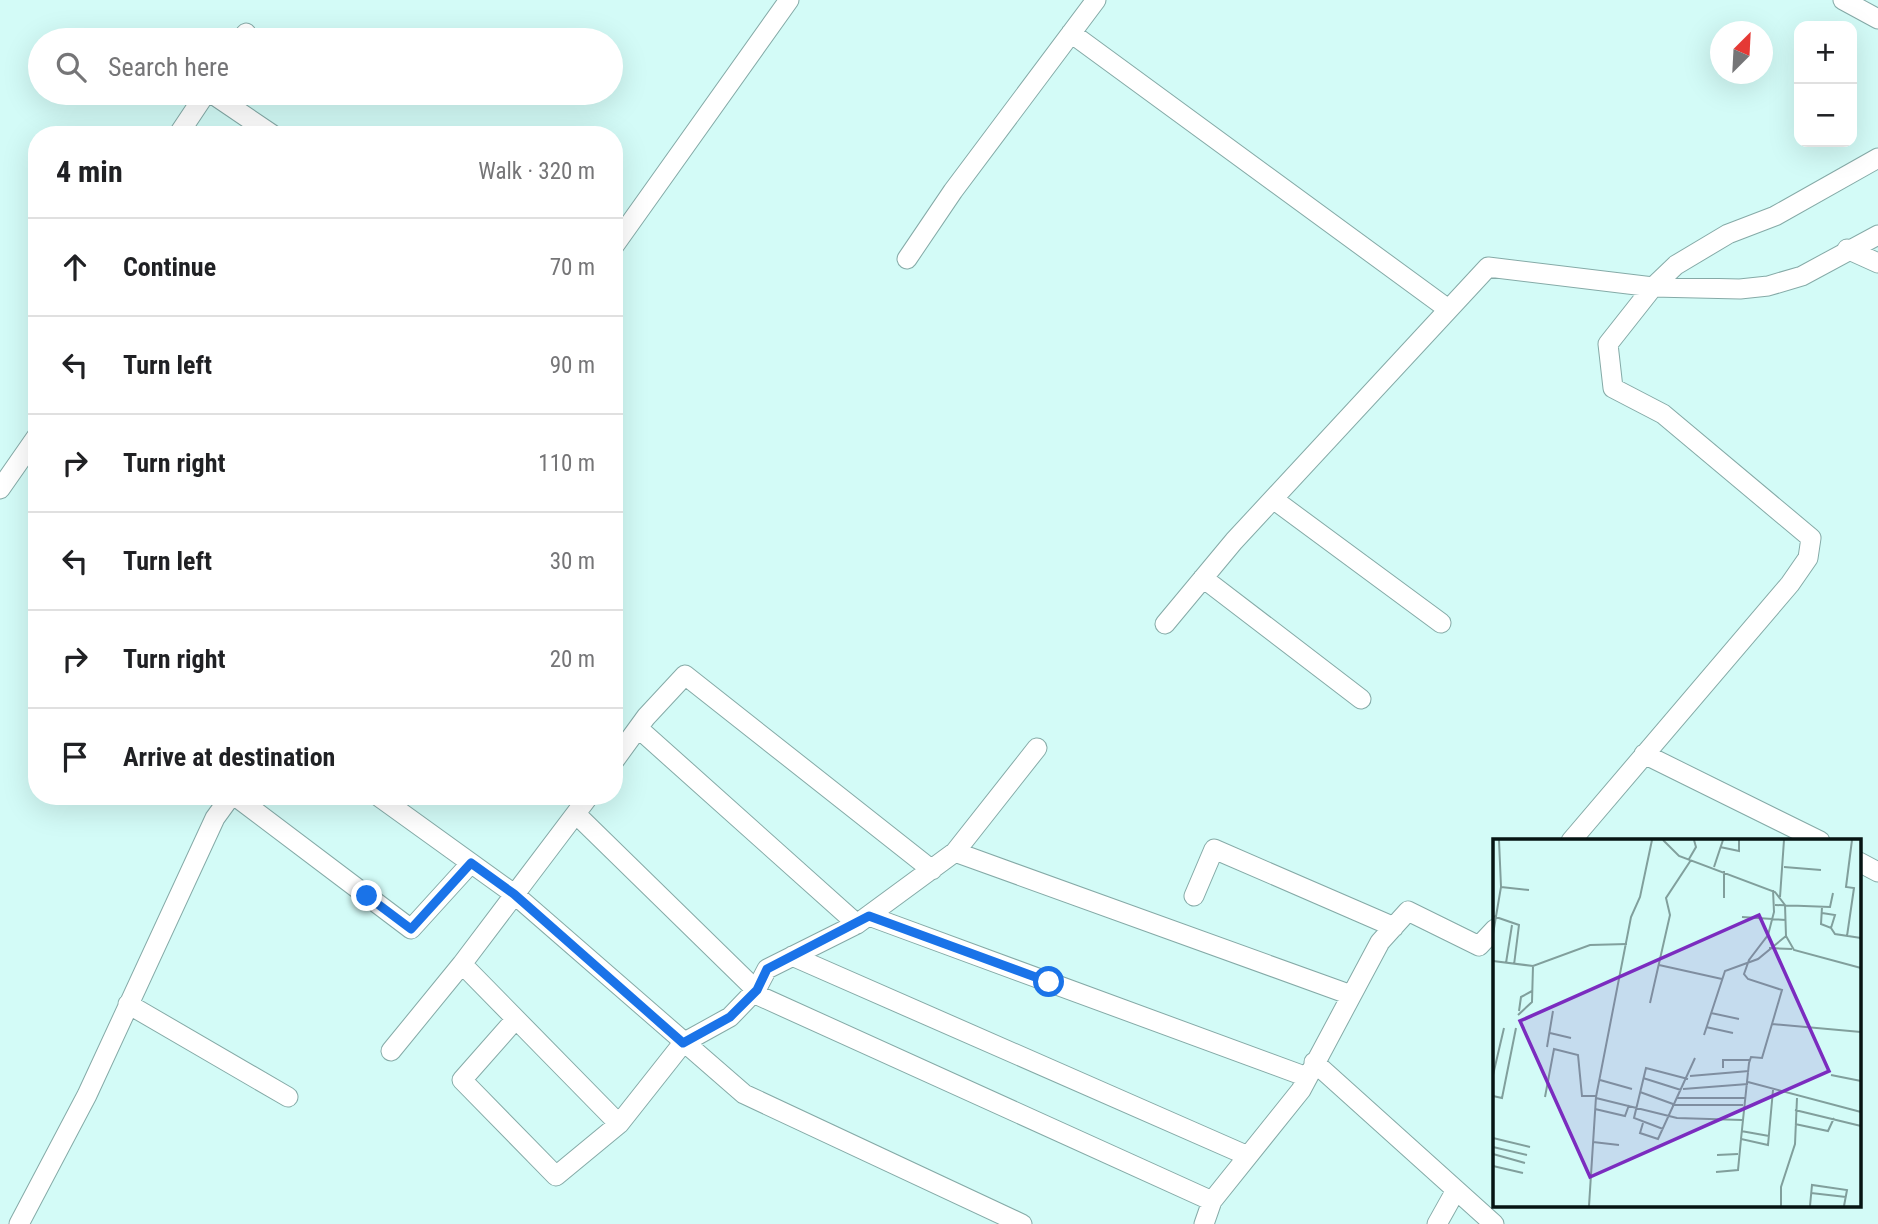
<!DOCTYPE html>
<meta charset="utf-8">
<style>
:root{--surface:#fff;--page:#f2f2f2;--text:#202124;--muted:#757577;--line:#e0e0e0}
body{margin:0;font-family:"Roboto Condensed",sans-serif;background:var(--page);color:var(--text)}
.controls{position:absolute;right:21px;top:21px;display:grid;overflow:hidden;border-radius:14px;box-shadow:0 7px 28px #0002}
.controls button{width:63px;height:63px;display:grid;place-items:center;padding:0;border:0;border-bottom:2px solid var(--line);background:var(--surface);color:var(--text);font:35px sans-serif}
.compass{position:absolute;left:1710px;top:21px;width:63px;height:63px;border-radius:50%;background:var(--surface);box-shadow:0 7px 28px #0002;rotate:24deg}
.stop{position:absolute;width:21px;height:21px;margin:-16px;border:5px solid #1a73e8;border-radius:50%;background:#fff}
.stop.end{background:#1a73e8;border-color:#fff;box-shadow:0 2px 7px #0008}
.list{margin:0;padding:0;list-style:none}
h2{display:flex;justify-content:space-between;align-items:center;height:91px;margin:0;padding:0 28px;font-size:30px}
h2 small{font-size:23px;font-weight:400;color:var(--muted)}
.list li{display:grid;grid-template-columns:46px 1fr auto;gap:21px;align-items:center;box-sizing:border-box;height:98px;padding:0 28px;border-top:2px solid var(--line)}
.list b{display:block;font-size:26px;white-space:nowrap}
.list em{font-size:23px;font-style:normal;color:var(--muted)}
.icon{flex:none;width:38px;height:38px;fill:none;stroke:currentColor;stroke-width:2;stroke-linecap:round;stroke-linejoin:round}
.map{position:relative;flex:none;width:1878px;height:1224px;overflow:hidden}
.search{position:absolute;background:var(--surface);box-shadow:0 7px 28px #0002;left:28px;top:28px;width:595px;height:77px;display:flex;align-items:center;gap:18px;box-sizing:border-box;padding:0 24px;border-radius:38px;color:var(--muted);font-size:26px}
.panel{position:absolute;background:var(--surface);box-shadow:0 7px 28px #0002;left:28px;top:126px;width:595px;height:679px;border-radius:28px}
.map>svg:first-child{display:block}
.lines{fill:none;stroke-linecap:round;stroke-linejoin:round}
.minor-casing{stroke:#85aaa7;stroke-width:21}
.minor{stroke:#fff;stroke-width:19}
.route{stroke:#1a73e8;stroke-width:9}
.inset-road{fill:none;stroke:#819f9c;stroke-width:2}
.view{fill:#7b2cbf;fill-opacity:0.15;stroke:#7b2cbf;stroke-width:3.5}
.inset-edge{fill:none;stroke:#061413;stroke-width:3.5}
</style>
<div class="map">
<svg width="1878" height="1224" viewBox="0 0 1878 1224">
<rect width="100%" height="100%" fill="#d3fbf7"/>
<g class="lines">
<defs>
<path id="minor" d="M 1843,0 L 1878,19
M 1071,33 L 1448,309
M 241,40 L 246,33
M 211,93 L 273,135
M 178,135 L 206,93
M 614,246 L 789,0
M 1847,249 L 1878,263
M 907,259 L 953,191 L 1096,0
M 0,489 L 37,436
M 1273,499 L 1441,623
M 1203,578 L 1361,699
M 1165,624 L 1234,541 L 1488,267 L 1653,287 L 1740,289 L 1768,286 L 1802,276 L 1878,235
M 638,728 L 857,924
M 1644,754 L 1820,841
M 614,761 L 646,717 L 685,675 L 932,870
M 235,796 L 411,929 L 471,863
M 378,796 L 514,894 L 744,1094 L 1022,1224
M 589,796 L 462,964 L 619,1124
M 576,814 L 756,990
M 1571,841 L 1790,584 L 1808,558 L 1811,538 L 1663,414 L 1613,388 L 1608,344 L 1653,287 L 1676,265 L 1728,234 L 1775,216 L 1878,158
M 955,852 L 1351,995
M 1859,862 L 1878,872
M 1194,896 L 1214,849 L 1394,927
M 869,916 L 1307,1077
M 792,956 L 1248,1156
M 753,993 L 1212,1201
M 128,1004 L 288,1097
M 514,1021 L 462,1080 L 556,1176 L 619,1124 L 683,1043 L 730,1017 L 756,990 L 767,969 L 857,924 L 955,852 L 1037,748
M 391,1051 L 462,964
M 1314,1062 L 1494,1224
M 19,1224 L 87,1095 L 215,818 L 231,796
M 1204,1224 L 1212,1201 L 1301,1090 L 1380,942 L 1408,911 L 1479,946 L 1495,929
M 1437,1224 L 1456,1190"/>
</defs>
<use href="#minor" class="minor-casing"/>
<use href="#minor" class="minor"/>
</g>
<g class="lines">
<path class="route" d="M 367,896 L 411,929 L 471,863 L 514,894 L 683,1043 L 730,1017 L 757,990 L 767,969 L 869,916 L 1049,982"/>
</g>
<g transform="translate(1493 839)">
<rect width="368" height="368" fill="#d3fbf7"/>
<path class="inset-road" d="M 170,1 L 186,17 L 282,53 L 292,66 L 293,97 L 301,111 L 368,129M 227,8 L 246,12 L 246,1M 196,20 L 203,8 L 201,1M 221,28 L 230,1M 291,28 L 328,31M 8,48 L 36,51M 287,58 L 291,1M 231,59 L 231,32M 282,66 L 337,68 L 340,54M 329,74 L 342,76 L 338,89 L 328,85 L 329,68M 0,77 L 26,86 L 21,126M 249,78 L 293,81M 338,89 L 342,95 L 368,99M 0,95 L 8,48 L 6,1M 354,97 L 361,49 L 353,48 L 359,1M 276,109 L 299,110M 0,122 L 40,127 L 97,106 L 134,105M 13,124 L 19,86M 166,126 L 229,140M 157,164 L 177,76 L 173,59 L 198,21M 26,172 L 28,158 L 39,152M 218,174 L 246,180M 25,176 L 39,163 L 40,127M 279,185 L 368,193M 213,188 L 240,194M 57,194 L 78,199M 211,196 L 232,132 L 265,120 L 293,97M 54,208 L 60,172M 230,229 L 230,221 L 257,221M 0,236 L 11,189M 338,236 L 368,242M 197,237 L 256,232M 150,239 L 188,251M 107,241 L 139,250M 255,243 L 368,273M 190,250 L 255,245M 280,251 L 275,306 L 248,300 L 256,224 L 258,218 L 269,219 L 289,151 L 255,140 L 251,135 L 256,121 L 275,96 L 281,73 L 280,51M 147,253 L 180,265M 0,257 L 9,259 L 23,189M 52,258 L 61,210 L 85,216 L 89,257 L 104,257M 103,259 L 184,279 L 249,281M 184,259 L 252,259M 179,266 L 250,266M 102,270 L 132,277 L 136,266M 302,271 L 368,287M 150,284 L 147,294 L 165,300 L 202,219M 302,285 L 335,292 L 341,279M 170,290 L 141,279 L 153,229 L 195,240M 248,292 L 276,297M 0,299 L 37,308M 100,303 L 126,306M 0,308 L 34,316M 0,315 L 32,324M 224,316 L 245,315M 0,327 L 30,334M 223,333 L 245,331 L 248,300M 318,354 L 353,358M 96,367 L 103,258 L 138,78 L 147,58 L 159,1M 288,367 L 288,348 L 302,305 L 304,259M 317,367 L 319,346 L 354,351 L 351,367"/>
<path class="view" d="M 266,76 L 336,232 L 97,338 L 27,182 Z"/>
<rect width="368" height="368" class="inset-edge"/>
</g>
</svg>
<div class="controls">
<button>+</button>
<button>−</button>
</div>
<svg class="compass" viewBox="-18 -18 36 36"><path d="M0-13l5 13h-10z" fill="#e53935"/><path d="M0 13l5-13h-10z" fill="#757577"/></svg>
<div class="stop" style="left:1049px;top:982px"></div>
<div class="stop end" style="left:367px;top:896px"></div>
<div class="search"><svg class="icon" aria-label="search" viewBox="0 0 24 24"><circle cx="10" cy="10" r="6"/><path d="M15 15l6 6"/></svg>Search here</div>
<section class="panel">
<h2>4 min<small>Walk · 320 m</small></h2>
<ul class="list">
<li><svg class="icon" aria-label="ahead" viewBox="0 0 24 24"><path d="M12 20V5M6 11l6-6 6 6"/></svg><div><b>Continue</b></div><em>70 m</em></li>
<li><svg class="icon" aria-label="left" viewBox="0 0 24 24"><path d="M17 20v-9H6M10 6l-5 5 5 5"/></svg><div><b>Turn left</b></div><em>90 m</em></li>
<li><svg class="icon" aria-label="right" viewBox="0 0 24 24"><path d="M7 20v-9h11M14 6l5 5-5 5"/></svg><div><b>Turn right</b></div><em>110 m</em></li>
<li><svg class="icon" aria-label="left" viewBox="0 0 24 24"><path d="M17 20v-9H6M10 6l-5 5 5 5"/></svg><div><b>Turn left</b></div><em>30 m</em></li>
<li><svg class="icon" aria-label="right" viewBox="0 0 24 24"><path d="M7 20v-9h11M14 6l5 5-5 5"/></svg><div><b>Turn right</b></div><em>20 m</em></li>
<li><svg class="icon" aria-label="arrive" viewBox="0 0 24 24"><path d="M6 21V4h12l-3 4 3 4H6"/></svg><div><b>Arrive at destination</b></div></li>
</ul>
</section>
</div>
